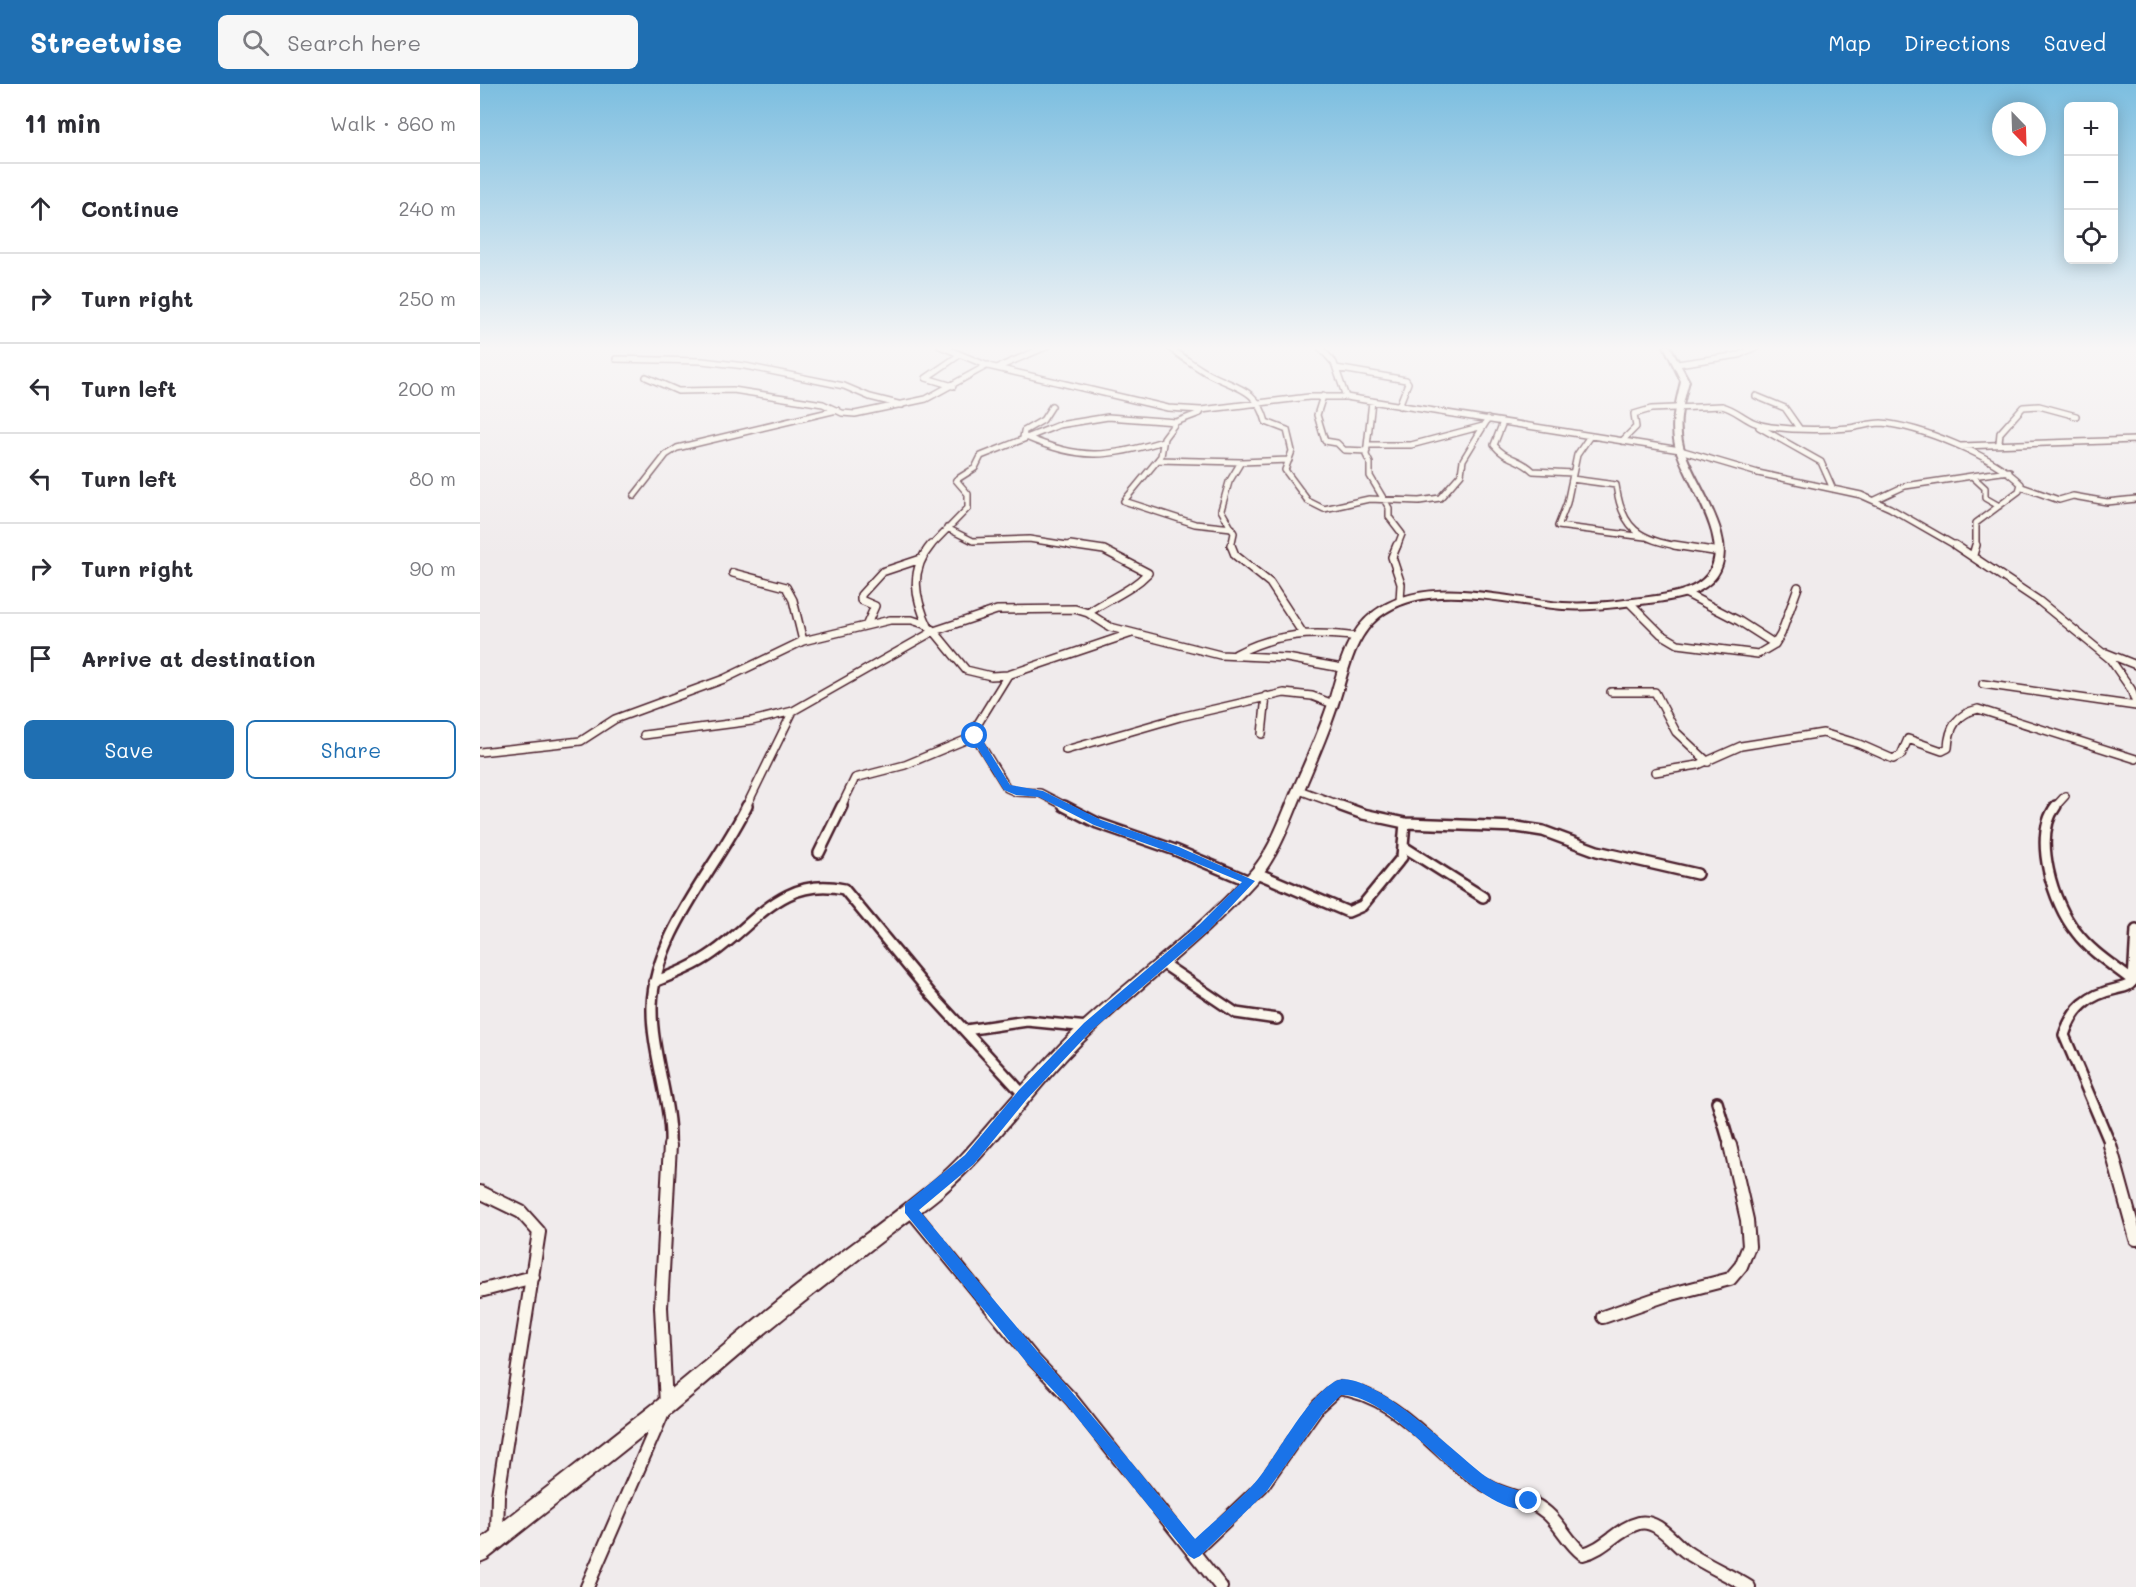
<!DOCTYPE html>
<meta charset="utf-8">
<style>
:root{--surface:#fff;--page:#f7f7f7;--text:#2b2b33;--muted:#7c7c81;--line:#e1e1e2;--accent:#1f6fb2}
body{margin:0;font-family:Mali,sans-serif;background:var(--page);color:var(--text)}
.controls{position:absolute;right:18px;top:18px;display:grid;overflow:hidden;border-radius:9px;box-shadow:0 3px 15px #0003}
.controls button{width:54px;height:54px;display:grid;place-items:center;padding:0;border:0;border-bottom:2px solid var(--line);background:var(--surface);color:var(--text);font:30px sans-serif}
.compass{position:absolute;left:1512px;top:18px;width:54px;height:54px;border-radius:50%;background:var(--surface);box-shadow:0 3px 15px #0003;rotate:157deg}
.stop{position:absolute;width:18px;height:18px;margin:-14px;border:4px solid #1a73e8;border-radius:50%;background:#fff}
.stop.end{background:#1a73e8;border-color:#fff;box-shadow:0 2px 6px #0008}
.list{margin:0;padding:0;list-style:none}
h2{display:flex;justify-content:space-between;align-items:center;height:78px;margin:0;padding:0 24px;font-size:26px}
h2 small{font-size:20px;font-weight:400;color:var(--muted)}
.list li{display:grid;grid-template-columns:39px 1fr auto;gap:18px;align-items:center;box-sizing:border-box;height:90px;padding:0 24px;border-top:2px solid var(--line)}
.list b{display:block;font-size:22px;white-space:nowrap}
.list em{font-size:20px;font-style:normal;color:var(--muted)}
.actions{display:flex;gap:12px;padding:18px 24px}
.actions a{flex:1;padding:14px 0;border:2px solid var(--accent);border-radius:9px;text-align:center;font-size:21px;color:var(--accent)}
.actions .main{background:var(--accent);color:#fff}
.icon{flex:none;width:33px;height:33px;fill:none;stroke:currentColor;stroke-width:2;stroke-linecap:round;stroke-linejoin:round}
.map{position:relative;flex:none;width:1656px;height:1503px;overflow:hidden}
header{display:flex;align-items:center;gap:36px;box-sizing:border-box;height:84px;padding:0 30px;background:var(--accent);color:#fff}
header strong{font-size:28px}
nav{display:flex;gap:33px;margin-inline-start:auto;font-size:21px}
.search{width:420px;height:54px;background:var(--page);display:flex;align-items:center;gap:15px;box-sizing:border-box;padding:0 21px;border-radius:9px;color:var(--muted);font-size:22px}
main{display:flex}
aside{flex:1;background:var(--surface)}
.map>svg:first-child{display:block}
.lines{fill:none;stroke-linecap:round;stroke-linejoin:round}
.street-far3-casing{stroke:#4a1f2b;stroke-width:8}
.street-far2-casing{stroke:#4a1f2b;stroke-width:10}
.street-far1-casing{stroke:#4a1f2b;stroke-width:14}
.street-casing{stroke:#4a1f2b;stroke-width:16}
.secondary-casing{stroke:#4a1f2b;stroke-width:4}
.street-far3{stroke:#fbf7ec;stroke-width:5}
.street-far2{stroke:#fbf7ec;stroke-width:7}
.street-far1{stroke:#fbf7ec;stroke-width:9}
.street{stroke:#fbf7ec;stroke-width:12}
.secondary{fill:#fbf7ec;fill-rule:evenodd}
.route{fill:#1a73e8}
</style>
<header>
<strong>Streetwise</strong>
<div class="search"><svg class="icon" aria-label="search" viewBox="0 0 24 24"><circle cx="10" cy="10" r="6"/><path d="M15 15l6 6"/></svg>Search here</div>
<nav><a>Map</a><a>Directions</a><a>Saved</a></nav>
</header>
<main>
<aside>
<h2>11 min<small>Walk · 860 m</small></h2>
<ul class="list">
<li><svg class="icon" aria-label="ahead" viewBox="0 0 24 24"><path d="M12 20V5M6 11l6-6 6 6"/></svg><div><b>Continue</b></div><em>240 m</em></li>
<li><svg class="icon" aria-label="right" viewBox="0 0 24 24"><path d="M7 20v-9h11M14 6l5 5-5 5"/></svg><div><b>Turn right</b></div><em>250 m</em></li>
<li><svg class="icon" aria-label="left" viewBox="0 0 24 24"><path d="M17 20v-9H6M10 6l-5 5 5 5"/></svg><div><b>Turn left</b></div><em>200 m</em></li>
<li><svg class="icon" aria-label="left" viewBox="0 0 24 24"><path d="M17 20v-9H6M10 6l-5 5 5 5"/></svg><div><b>Turn left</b></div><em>80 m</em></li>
<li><svg class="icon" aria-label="right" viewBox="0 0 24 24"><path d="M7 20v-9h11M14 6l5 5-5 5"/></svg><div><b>Turn right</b></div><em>90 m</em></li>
<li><svg class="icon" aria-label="arrive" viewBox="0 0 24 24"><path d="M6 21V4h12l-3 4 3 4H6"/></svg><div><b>Arrive at destination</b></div></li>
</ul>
<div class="actions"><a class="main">Save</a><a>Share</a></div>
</aside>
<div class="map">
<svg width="1656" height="1503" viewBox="0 0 1656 1503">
<rect width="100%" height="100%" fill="#f0ebec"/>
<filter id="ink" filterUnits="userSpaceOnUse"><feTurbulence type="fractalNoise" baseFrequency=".0167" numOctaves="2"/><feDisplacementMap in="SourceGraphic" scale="12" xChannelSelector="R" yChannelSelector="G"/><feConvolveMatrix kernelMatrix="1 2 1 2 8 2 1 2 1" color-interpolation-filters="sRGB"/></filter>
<g filter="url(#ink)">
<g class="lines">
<defs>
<path id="street-far3" d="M 460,262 L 508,282 L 688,324 L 721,326 L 829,313 L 866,313 L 1200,366 L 1278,389 L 1381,411 L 1410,424 L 1478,463
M 687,262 C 700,271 713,281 727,289 C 754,304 777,303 786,338 L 807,346 L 812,367 L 805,386 L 828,417 L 844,425 L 889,415 L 939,417 L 960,414 L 981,390 L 983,376 L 1008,335
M 839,262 L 854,279 L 866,313
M 136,275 L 222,277 L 265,282 L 364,302 L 390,313 L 422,321
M 1197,280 L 1259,271 L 1278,262
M 519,283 L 568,262
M 856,284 L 926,296 L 928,299 L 919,322
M 166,293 L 198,307 L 253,306 L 343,320 L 362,329 L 375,330 L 446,315 L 508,281
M 473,302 L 446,294 L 478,272
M 843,312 L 837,331 L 845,357 L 857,359 L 864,366 L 887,367
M 1276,312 L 1305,324 L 1319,344
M 892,317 L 886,371 L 890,379 L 890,392 L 909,424 L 909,433 L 922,450 L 917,463
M 720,329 L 696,338 L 684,354 L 681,372 L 644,417 L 715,440 L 752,444
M 1023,338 L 1014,361 C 1026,376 1040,374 1053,387 L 1093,389
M 1279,343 L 1341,378 L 1353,405
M 1110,352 L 1097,371 L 1087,419 L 1078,442 L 1165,453
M 546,353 C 599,376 628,374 683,357
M 543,354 L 544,347 L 563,336 L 572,322
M 1142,357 L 1156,343 L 1154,330 L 1171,325 L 1242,322 C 1261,327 1266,340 1291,343 C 1315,346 1345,346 1369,344 C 1379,343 1390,339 1401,339 C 1440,342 1514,372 1541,400 L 1539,407 L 1496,439 L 1496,463
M 1519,359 L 1520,349 L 1543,323 L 1559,322 L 1596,332
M 889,361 L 931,361 L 1003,342
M 1481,362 L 1656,356
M 678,376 L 761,378 L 749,398 L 741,426 L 754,449 L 751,463
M 761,378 L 809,376
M 1092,395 L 1136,401 C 1142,446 1159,455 1202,463
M 1542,403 L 1579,416 L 1593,412 L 1627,418 L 1656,415
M 154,412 L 186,371 L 197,364 L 357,326
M 1395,416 L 1425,402 L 1492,392
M 1519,422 L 1505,414 L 1505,404 L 1492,392 L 1529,387
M 467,444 L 493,457 L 549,455 L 600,463
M 450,463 L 488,424 L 488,410 L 476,396 L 495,384 L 501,372 L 579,341 L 628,333 L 696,338"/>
<path id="street-far2" d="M 590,461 L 624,466 L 668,489 C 651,507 628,515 608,529
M 751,461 L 755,471 L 790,499 L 822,548
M 917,461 L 912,473 L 921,500 L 920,517
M 1194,461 L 1240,468
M 1475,461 L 1559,517 L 1630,575 L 1651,605 L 1656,619
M 1493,471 L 1496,461
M 253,489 L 306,503 L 313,516 L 323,557
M 1205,509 L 1259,537 L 1295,560
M 1151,520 L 1181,550 L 1198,560 L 1278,570 L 1295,560 L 1301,550 L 1318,503
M 387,540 L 395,522 L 381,516 L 381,511 L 402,488 L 441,475
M 448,542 C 435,514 429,487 451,461
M 1626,569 L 1656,581
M 756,570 C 796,549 833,547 877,553
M 528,591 L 494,646 L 495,652 L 527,704 L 536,708 L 560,709 L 587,723
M 1503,600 L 1656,622
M 1131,608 L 1175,608 L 1196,648 L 1228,678
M 782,650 L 786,612
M 164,651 L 272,637 L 313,627 L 454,547 L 517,526 L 595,525 L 608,529 L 630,543 L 740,571 L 807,574 L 862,584
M 586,666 L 700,633 L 804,609 L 832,612 L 853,620
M 0,668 L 101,657 L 135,635 L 244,595 L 323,557 L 410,536 L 432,536 L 444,540 L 454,547 L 486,586 L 511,592 L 528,591 L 652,549
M 1175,688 L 1218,681 L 1261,662 L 1343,649 L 1379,660 L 1413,675 L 1421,671 L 1428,655 L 1462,667 L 1468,664 C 1469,643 1477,630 1498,625 L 1656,675
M 819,706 L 865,723
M 266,723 L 313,627
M 361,723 L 375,694 L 425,681 L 495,652
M 1575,723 L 1585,712"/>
<path id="street-far1" d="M 584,722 L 617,739 L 695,766 L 769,797
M 861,722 L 883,730 L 925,739 L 1037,743 L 1063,747 L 1117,767 L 1217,790
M 1576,722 C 1552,753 1573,820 1596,848 C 1611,868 1634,882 1653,897
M 924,763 L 1003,813
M 339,769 L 362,722
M 777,789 L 868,828 L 882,822 L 922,773 L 925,739
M 682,879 L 756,929 L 797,935
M 174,898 C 194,890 215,882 233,869 C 277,838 303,792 364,805 L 451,910 L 543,1010
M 486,946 L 547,937 L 608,943
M 1237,1018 L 1250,1062
M 190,1062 C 192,1019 171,969 172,922 C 174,850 236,785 267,722
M 1631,1062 L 1584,951 C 1593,924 1608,911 1636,905 C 1643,903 1648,903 1653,897 L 1656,846"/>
<path id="street" d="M 1630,1061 L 1656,1155
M 0,1108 L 41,1128 L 59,1148 L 18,1411 L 17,1452
M 430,1125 L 553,1275 L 592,1316 L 741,1503
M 0,1207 L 53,1193
M 1123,1233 L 1184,1212 L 1250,1195 L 1261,1182 L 1269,1162 L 1267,1136 L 1250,1061
M 714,1467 L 782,1402 L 838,1322 L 858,1304 C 923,1312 955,1373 1009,1403 C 1027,1413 1050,1414 1067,1429 C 1081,1441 1088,1459 1103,1470 C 1125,1465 1138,1444 1159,1439 C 1177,1435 1192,1457 1205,1467 C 1225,1481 1248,1490 1269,1503
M 107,1503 L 186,1321 L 181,1223 L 190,1061"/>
<path id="secondary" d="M 1184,262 L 1190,262 L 1209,297 C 1203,320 1197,338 1203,362 C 1212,398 1263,456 1236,493 C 1222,511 1198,515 1177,518 C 1145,522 1115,527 1083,525 C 1027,521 937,492 892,540 C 870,564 867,596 856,626 C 846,656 833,684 821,713 C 809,742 798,773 777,797 C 727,853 666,898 611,950 C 560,997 522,1057 471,1103 C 455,1118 436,1131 419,1144 C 384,1171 349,1198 315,1225 C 273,1258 233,1294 192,1328 C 131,1378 68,1426 7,1475 L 0,1478 L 0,1456 C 59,1409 118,1364 177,1317 C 218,1284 258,1249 299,1216 C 350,1175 405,1138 455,1096 C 477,1078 495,1056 513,1035 C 542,1002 570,969 602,939 C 657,889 719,845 769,789 C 790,766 800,735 812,707 C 825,678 838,650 848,620 C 858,588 864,551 892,529 C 945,488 1023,515 1083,519 C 1115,521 1145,516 1176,512 C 1194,509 1215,506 1227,491 C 1254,457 1203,396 1195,361 C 1190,338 1196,320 1201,297 Z"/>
</defs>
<use href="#street-far3" class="street-far3-casing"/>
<use href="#street-far2" class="street-far2-casing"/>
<use href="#street-far1" class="street-far1-casing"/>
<use href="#street" class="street-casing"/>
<use href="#secondary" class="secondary-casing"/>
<use href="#street-far3" class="street-far3"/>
<use href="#street-far2" class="street-far2"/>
<use href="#street-far1" class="street-far1"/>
<use href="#street" class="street"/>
<use href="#secondary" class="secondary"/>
</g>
</g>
<linearGradient id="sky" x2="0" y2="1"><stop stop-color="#7cbee0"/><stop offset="0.56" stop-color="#f8f6f6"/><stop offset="1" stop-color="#f8f6f6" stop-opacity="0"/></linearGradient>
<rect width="1656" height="472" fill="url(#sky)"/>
<path class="route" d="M 491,649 L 498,649 L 530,701 L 563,707 L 621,736 L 699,763 L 775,797 L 728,847 L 612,946 L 547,1015 L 494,1080 L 439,1126 C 530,1237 624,1344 715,1455 C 735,1436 760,1417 778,1395 C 800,1367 823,1318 854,1298 C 885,1278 981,1376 1008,1394 C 1023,1404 1038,1405 1055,1412 L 1057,1417 L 1055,1423 C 1003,1444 918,1308 861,1311 L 844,1328 L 787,1407 L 720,1472 L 714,1475 L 709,1472 L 587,1321 L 548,1280 L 425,1129 L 425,1120 L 485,1071 L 539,1006 L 604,939 L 720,840 L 762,798 L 692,769 L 614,741 L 559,713 L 536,711 L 524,706 L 490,652 Z"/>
</svg>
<div class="controls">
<button>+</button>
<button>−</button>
<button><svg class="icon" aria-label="locate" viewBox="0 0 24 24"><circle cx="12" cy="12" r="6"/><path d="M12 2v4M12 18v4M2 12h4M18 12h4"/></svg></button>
</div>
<svg class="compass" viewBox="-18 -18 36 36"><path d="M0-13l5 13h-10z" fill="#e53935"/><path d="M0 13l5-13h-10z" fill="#7c7c81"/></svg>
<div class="stop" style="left:495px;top:652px"></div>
<div class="stop end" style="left:1049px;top:1417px"></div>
</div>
</main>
